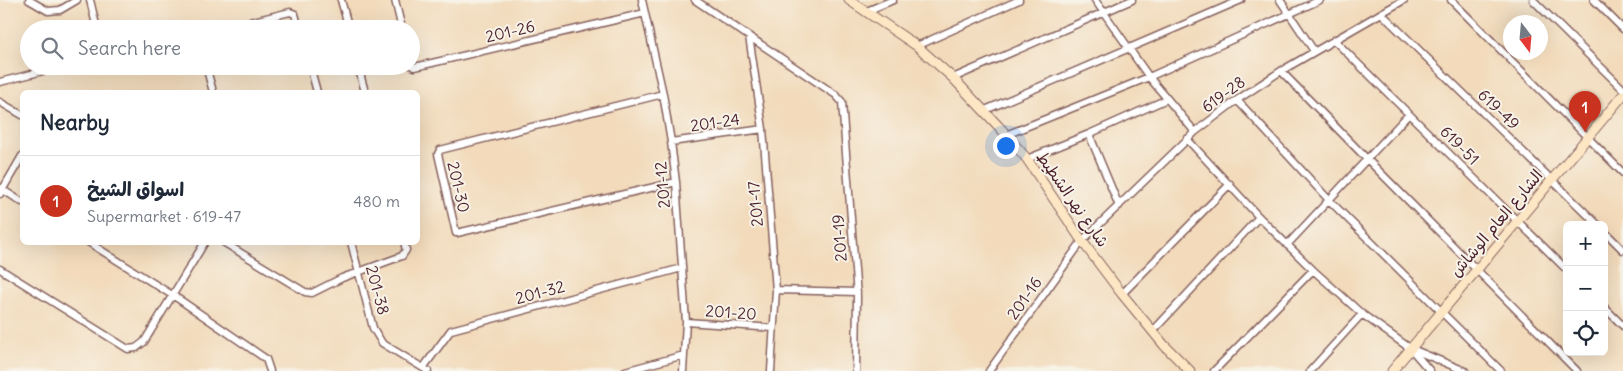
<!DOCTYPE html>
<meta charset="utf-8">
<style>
:root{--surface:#fff;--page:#f2f2f3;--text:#1f2937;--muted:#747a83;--line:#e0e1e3;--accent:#c8321e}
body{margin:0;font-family:Delius,"Playpen Sans Arabic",sans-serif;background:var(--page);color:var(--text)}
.controls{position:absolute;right:15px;bottom:15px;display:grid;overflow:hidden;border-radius:8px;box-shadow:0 5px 20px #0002}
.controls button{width:45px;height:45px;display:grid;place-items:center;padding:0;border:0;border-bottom:1px solid var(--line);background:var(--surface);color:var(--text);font:25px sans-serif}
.compass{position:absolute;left:1503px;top:15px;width:45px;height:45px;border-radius:50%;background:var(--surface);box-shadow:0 5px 20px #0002;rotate:164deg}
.you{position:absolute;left:1005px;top:145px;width:18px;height:18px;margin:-12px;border:4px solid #fff;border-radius:50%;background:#1a73e8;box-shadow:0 0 0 8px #1a73e833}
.badge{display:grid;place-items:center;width:32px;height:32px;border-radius:50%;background:var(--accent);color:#fff;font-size:16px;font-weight:700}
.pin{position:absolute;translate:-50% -41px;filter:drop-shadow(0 1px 2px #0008)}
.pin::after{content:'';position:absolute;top:26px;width:18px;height:15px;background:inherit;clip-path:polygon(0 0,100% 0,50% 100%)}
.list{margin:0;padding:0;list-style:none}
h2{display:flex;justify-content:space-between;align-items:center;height:65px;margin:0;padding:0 20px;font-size:21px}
h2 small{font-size:16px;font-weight:400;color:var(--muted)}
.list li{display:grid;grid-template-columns:32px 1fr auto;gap:15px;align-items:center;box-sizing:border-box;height:90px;padding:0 20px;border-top:1px solid var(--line)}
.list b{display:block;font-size:19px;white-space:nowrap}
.list p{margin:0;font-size:16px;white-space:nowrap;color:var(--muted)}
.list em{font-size:16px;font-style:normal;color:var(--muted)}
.icon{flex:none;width:28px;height:28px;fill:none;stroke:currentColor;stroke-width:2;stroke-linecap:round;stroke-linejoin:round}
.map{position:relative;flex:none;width:1623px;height:371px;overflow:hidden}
.search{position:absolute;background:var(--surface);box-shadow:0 5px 20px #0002;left:20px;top:20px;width:400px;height:55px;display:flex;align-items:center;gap:12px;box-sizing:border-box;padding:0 18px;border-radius:28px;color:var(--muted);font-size:19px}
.panel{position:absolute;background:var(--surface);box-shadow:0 5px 20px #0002;left:20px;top:90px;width:400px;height:155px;border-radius:8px}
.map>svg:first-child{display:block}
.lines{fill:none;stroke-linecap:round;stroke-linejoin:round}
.street-casing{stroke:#85605d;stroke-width:9}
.secondary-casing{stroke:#85605d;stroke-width:11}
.street{stroke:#fff;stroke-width:6}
.secondary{stroke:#fce6c4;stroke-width:9}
.labels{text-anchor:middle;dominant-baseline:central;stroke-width:4;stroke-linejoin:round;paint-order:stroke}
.street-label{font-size:16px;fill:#4a1f2b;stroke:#f7f3e8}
</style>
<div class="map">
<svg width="1623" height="371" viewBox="0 0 1623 371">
<rect width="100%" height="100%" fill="#f7f3e8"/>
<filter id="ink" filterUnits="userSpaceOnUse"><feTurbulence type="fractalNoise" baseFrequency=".02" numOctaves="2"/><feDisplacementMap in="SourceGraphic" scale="10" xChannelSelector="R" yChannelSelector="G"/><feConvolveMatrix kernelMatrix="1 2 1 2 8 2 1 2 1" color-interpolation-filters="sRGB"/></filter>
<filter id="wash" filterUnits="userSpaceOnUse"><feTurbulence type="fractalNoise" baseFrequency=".0096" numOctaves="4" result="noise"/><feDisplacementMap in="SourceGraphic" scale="20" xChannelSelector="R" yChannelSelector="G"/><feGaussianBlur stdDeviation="1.12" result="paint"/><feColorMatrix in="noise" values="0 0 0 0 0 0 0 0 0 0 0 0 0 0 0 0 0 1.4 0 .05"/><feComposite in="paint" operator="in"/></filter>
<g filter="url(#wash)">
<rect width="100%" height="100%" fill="#f2daba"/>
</g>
<g filter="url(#ink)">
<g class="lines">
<defs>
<path id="street" d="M 29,0 L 48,11 L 60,10 L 77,0
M 90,0 L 97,29
M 341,0 L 349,29
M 395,0 L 402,29
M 642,0 L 663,94 L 671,142 L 676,182 L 686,322 L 683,371
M 695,0 L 836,95 L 842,102 L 857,296 L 856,371
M 1095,0 L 1149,77 L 1195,132
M 1280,0 L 1314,51
M 1451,0 L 1623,173
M 1533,0 L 1623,89
M 1594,0 L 1623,29
M 867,11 L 893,0
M 1381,13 L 1598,225
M 221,29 L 290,12 L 295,14 L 299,29
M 749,36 L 763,129 L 776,290 L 771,371
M 1334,40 L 1567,270
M 917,46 L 1019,0
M 411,65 L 414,67 L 419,66 L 645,13
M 206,66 L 213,92
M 310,66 L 317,92
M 358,66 L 365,92
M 1281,71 L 1367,159 L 1577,371
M 953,78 L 1132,0
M 0,82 L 63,66
M 663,94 L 440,150 L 438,154 L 456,233 L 457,233 L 676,182
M 1237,100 L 1329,200 L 1501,371
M 0,102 L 22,115
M 983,111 L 1241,0
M 1089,134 L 1119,206
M 1006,135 L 1149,77 L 1320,0
M 1187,139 L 1259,217 L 1313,270 L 1362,314 L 1411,349 L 1430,371
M 671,142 L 763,129
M 1027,159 L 1089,134 L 1167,99
M 0,188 L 22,202
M 0,194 L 22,156
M 1604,231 L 1623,250
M 88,242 L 180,300 L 266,359 L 270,371
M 223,242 L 305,292 L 312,293 L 342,278 L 402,256 L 406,250 L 404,242
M 351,242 L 373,328 L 382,343 L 428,371
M 1287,245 L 1409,114
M 0,269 L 128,349 L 136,348 L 144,342 L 205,242
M 776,290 L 857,292
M 1122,294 L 1230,184
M 1604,307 L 1623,326
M 686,322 L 773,328
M 1153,331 L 1259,217
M 1412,349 L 1465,371
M 423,368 L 451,330 L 682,268
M 625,371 L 684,355
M 989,371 L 1082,241 L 1195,132 L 1237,100 L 1281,71 L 1404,0
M 1214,371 L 1313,270
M 1310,371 L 1362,314"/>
<path id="secondary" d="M 849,0 L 917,46 L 953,78 L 1003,131 L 1027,159 L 1082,241 L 1122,294 L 1164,345 L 1190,371
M 1392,371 L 1623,95"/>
</defs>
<use href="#street" class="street-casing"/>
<use href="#secondary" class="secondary-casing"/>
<use href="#street" class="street"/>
<use href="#secondary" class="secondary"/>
</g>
</g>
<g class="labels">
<g class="street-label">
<text transform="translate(510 31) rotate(-13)">201-26</text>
<text transform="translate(1223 94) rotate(-36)">619-28</text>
<text transform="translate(1499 109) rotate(44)">619-49</text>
<text transform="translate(715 122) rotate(-8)">201-24</text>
<text transform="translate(1460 145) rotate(45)">619-51</text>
<text transform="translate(662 185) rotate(-95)">201-12</text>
<text transform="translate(459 187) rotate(77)">201-30</text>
<text transform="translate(1073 199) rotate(55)">شارع نهر الشطيط</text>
<text transform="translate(755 204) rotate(-95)">201-17</text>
<text transform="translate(1496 223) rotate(-50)">الشارع العام الوشاش</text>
<text transform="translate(839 238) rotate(-94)">201-19</text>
<text transform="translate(378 290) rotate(75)">201-38</text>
<text transform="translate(540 292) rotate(-15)">201-32</text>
<text transform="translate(1024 298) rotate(-55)">201-16</text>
<text transform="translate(731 312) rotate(4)">201-20</text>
</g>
</g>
</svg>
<div class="controls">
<button>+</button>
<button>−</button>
<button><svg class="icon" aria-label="locate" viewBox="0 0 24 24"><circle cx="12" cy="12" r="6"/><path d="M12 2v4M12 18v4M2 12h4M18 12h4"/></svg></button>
</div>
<svg class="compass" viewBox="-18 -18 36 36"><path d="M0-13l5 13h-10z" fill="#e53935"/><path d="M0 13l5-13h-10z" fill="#747a83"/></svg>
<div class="you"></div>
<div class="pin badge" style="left:1585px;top:132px">1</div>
<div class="search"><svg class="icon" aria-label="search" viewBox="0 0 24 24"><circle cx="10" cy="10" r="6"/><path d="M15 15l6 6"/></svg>Search here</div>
<section class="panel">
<h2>Nearby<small></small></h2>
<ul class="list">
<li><span class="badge">1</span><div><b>اسواق الشيخ</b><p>Supermarket · 619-47</p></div><em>480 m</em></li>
</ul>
</section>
</div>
